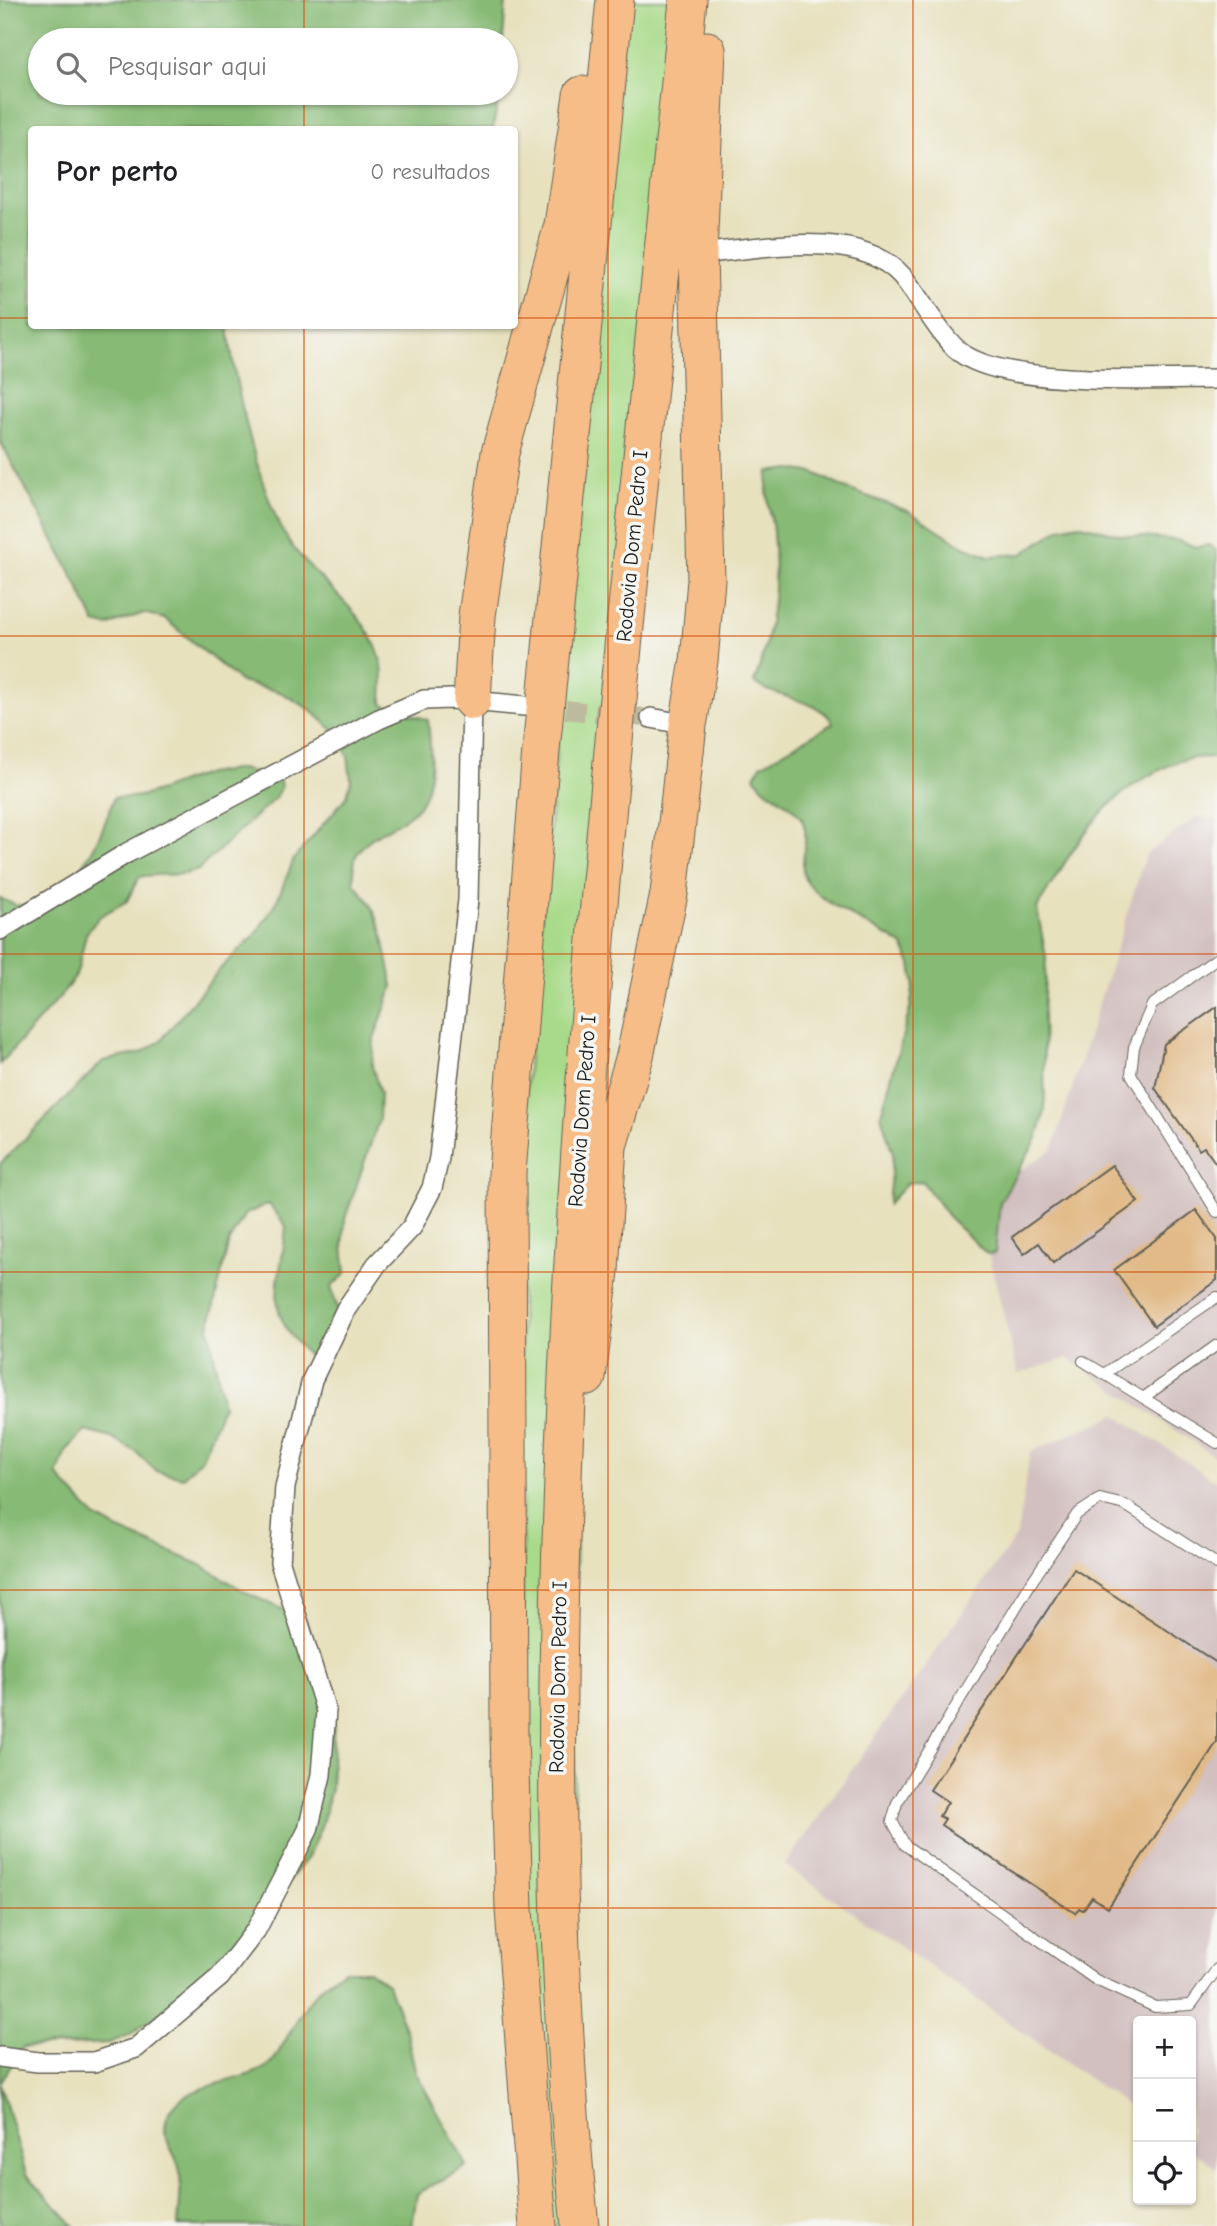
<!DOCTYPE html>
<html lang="pt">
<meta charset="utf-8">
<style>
:root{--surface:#fff;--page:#f6f6f6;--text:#202124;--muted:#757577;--line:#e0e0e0}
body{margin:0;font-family:"Comic Neue",sans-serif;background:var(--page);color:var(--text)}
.controls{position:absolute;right:21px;bottom:21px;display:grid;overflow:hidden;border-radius:7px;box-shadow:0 2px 5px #0004}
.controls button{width:63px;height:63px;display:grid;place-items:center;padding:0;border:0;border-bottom:2px solid var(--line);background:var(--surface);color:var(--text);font:35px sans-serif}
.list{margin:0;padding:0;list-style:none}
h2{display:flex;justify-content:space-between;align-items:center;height:91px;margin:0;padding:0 28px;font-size:30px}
h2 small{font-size:23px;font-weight:400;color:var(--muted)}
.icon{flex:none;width:38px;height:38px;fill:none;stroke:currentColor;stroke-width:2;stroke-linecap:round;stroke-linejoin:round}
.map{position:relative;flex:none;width:1217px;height:2226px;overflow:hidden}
.search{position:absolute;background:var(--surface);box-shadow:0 2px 5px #0004;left:28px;top:28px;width:490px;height:77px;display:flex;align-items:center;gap:18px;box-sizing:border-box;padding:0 24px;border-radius:38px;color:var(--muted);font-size:26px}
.panel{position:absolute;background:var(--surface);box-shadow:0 2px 5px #0004;left:28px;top:126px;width:490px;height:203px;border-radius:7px}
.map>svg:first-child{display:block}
.industrial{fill:#d2bfc0}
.green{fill:#a9da89;stroke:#627b52;stroke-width:2}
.forest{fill:#86ba75;stroke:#516b48;stroke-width:2}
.building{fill:#e1ba87}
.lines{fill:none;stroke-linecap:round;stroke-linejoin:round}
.street-tunnel{stroke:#beba9e;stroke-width:19;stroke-dasharray:19 10;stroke-linecap:butt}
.lane-casing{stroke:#636155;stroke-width:12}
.street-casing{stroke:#636155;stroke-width:22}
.highway-casing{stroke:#636155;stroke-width:39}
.lane{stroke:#fff;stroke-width:10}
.street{stroke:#fff;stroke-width:19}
.highway{stroke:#f7bd88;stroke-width:37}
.grid{fill:none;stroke:#d4530e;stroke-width:2;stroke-opacity:0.55}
.labels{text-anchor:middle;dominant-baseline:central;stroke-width:7;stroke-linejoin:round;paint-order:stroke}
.street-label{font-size:21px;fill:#1c1c1c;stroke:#f6f6f2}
</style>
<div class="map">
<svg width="1217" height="2226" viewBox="0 0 1217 2226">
<rect width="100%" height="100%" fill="#f6f6f2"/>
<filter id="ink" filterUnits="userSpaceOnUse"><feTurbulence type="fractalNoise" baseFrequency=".0143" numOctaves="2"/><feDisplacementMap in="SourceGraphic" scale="14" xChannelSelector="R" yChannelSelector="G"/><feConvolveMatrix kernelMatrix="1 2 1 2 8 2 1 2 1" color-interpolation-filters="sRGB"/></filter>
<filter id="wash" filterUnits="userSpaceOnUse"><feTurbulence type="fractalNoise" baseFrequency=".00686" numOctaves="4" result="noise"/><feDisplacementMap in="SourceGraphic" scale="28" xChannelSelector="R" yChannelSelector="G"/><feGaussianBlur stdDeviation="1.57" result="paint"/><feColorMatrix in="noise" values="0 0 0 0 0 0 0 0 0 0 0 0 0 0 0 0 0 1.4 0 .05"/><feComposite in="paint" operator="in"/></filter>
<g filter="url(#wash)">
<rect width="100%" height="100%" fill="#e7e1be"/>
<path class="industrial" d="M 1199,816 L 1217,820 L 1217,1458 L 1068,1358 L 1018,1374 L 975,1200 L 1053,1149 L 1146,854 Z
M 1116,1415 L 1217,1482 L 1217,2168 L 1191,2150 L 1191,2021 L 1138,2021 L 1138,2113 L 785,1865 L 1017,1535 L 1030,1452 Z"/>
<path class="green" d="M 625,0 L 675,0 L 578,1031 L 572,2226 L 549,2226 L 525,1901 L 520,1156 Z"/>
<path class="forest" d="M 0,0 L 506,0 L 503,40 L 40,40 L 40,93 L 499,93 L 493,129 L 32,130 L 32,326 L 228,326 C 234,383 256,474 280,526 C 305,578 372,608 382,667 C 384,678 382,692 382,704 L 428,720 C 430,745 435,778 422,801 C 408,827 369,829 356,856 C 353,862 354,875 354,883 L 371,904 L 381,928 L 393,986 L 374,1039 L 372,1066 L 380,1093 L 379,1119 L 345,1219 L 343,1246 L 346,1273 L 331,1287 L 341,1320 L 333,1346 L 309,1356 C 259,1308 282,1285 286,1226 L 269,1204 L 245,1214 L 229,1241 L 209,1327 L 223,1406 L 202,1458 L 183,1477 L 156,1471 L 136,1452 L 112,1438 L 85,1431 L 66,1451 L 57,1475 L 94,1516 L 119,1530 L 199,1564 L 251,1595 L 305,1619 L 327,1681 L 334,1712 L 331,1789 L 321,1827 L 308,1857 L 250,1931 L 217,1956 L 202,1977 L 164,2010 L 129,2035 L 109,2043 L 23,2047 L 0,2083 L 26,2174 L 74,2226 L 0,2226 L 0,1164 L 103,1061 L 141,1053 L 160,1041 L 221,968 L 255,935 L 276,903 L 294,859 L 347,796 L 351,780 L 348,756 L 337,734 L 311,710 L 280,692 L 241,682 L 165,619 L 144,613 L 107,626 L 95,623 L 75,580 L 0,441 Z
M 791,469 L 815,473 L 842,487 L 910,512 L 964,546 L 989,556 L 1022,554 L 1061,528 L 1078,524 L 1122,535 L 1176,540 L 1197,547 L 1209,545 L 1217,551 L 1217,758 C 1192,755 1178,760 1156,772 C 1096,802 1071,853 1037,908 L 1046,957 L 1043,1015 L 1045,1111 L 1037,1138 L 1000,1202 L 995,1253 L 987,1254 L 951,1220 L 922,1181 L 907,1183 L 888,1204 L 893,1154 L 881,1115 L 910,1009 L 914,983 L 911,964 L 903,946 L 893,939 C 872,926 806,897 803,873 C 801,855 812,831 799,815 C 787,799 763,793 755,776 L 761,765 L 833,723 C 822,700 777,699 754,683 C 772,633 778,586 773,532 C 771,511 764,494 769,472 Z
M 241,769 L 279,779 L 281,787 L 275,798 L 198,870 C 179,878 159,872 139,877 L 127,901 L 99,917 L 86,934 L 77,973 L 65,991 L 0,1064 L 0,898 L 15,905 L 42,906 C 83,872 98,848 114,797 C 148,801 171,783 203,775 C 215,772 228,771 241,769 Z
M 344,1970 L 368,1970 L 388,1985 L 406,2031 L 416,2073 L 467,2166 L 417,2194 L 412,2226 L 178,2226 C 179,2209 182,2190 180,2172 C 178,2154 161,2141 166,2122 C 175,2081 239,2086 269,2065 C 276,2060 279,2050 284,2043 C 301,2013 313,1987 344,1970 Z"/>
<g id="blocks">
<path class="building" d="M 1217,1007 L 1217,1165 L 1204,1147 L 1199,1150 L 1155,1088 L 1164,1044 Z
M 1112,1165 L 1138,1202 L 1053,1263 L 1039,1243 L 1024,1254 L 1012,1237 Z
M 1196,1210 L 1217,1239 L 1217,1280 L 1154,1326 L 1114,1270 Z
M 1074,1569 L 1217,1663 L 1217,1742 L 1108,1908 L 1092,1897 L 1083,1910 L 1079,1908 L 1075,1913 L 941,1825 L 945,1819 L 939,1816 L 948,1802 L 930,1790 Z"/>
</g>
</g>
<g filter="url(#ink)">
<use href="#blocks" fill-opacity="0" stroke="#636155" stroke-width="2"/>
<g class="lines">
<path class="street-tunnel" d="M 537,707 L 651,718"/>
<defs>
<path id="lane" d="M 1217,958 L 1152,1005 L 1134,1047 L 1131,1074 L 1217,1212
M 1083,1361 L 1217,1443
M 1104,1374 L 1217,1297
M 1143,1398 L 1217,1345
M 1217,1564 L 1125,1505 L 1100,1499 L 1077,1514 L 1031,1583 L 897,1803 L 892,1821 L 905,1845 L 1096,1980 L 1155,2007 L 1191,2005 L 1217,1969"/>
<path id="street" d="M 698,254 C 757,249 858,226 902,276 C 920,297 942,341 964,355 C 1014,387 1156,379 1217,379
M 651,718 L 688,725
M 0,930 L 127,853 L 379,719 L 424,700 L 451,699 L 525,706
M 0,2057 L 38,2062 L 94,2062 L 136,2048 L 220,1977 L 256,1930 L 308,1830 L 321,1775 L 326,1711 L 280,1562 L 285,1487 L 312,1380 L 346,1309 L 377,1264 L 412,1227 L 432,1188 L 439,1158 L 468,900 L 472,701"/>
<path id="highway" d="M 472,701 L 477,616 L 500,453 L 563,225 L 582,95
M 587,1377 L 600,1271 L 608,1146 L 635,1056 L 669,894 L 688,725 L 699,661 L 706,580 L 698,254 L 707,50
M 538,2226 L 514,1909 L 509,1734 L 507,1173 L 541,750 L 615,0
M 580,2226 C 555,1988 554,1748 562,1509 C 577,1004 640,502 688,0"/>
</defs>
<use href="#lane" class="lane-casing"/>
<use href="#street" class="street-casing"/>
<use href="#highway" class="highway-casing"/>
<use href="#lane" class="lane"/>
<use href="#street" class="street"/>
<use href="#highway" class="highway"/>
</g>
</g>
<path class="grid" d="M 304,0 L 304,40M 608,0 L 608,2226M 913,0 L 913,2226M 304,93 L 304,130M 0,318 L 32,318M 514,318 L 1217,318M 304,326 L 304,2226M 0,636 L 1217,636M 0,954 L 1217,954M 0,1272 L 1217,1272M 0,1590 L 1217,1590M 0,1908 L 1217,1908"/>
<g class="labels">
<g class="street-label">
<text transform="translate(632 546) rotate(-85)">Rodovia Dom Pedro I</text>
<text transform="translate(582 1111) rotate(-86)">Rodovia Dom Pedro I</text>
<text transform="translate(558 1677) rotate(-89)">Rodovia Dom Pedro I</text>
</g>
</g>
</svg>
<div class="controls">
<button>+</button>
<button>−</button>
<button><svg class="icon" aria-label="locate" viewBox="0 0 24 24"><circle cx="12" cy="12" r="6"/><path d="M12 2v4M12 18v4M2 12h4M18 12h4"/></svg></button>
</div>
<div class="search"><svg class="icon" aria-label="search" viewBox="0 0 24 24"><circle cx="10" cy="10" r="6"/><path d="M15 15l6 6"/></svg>Pesquisar aqui</div>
<section class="panel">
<h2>Por perto<small>0 resultados</small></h2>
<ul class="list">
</ul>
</section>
</div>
